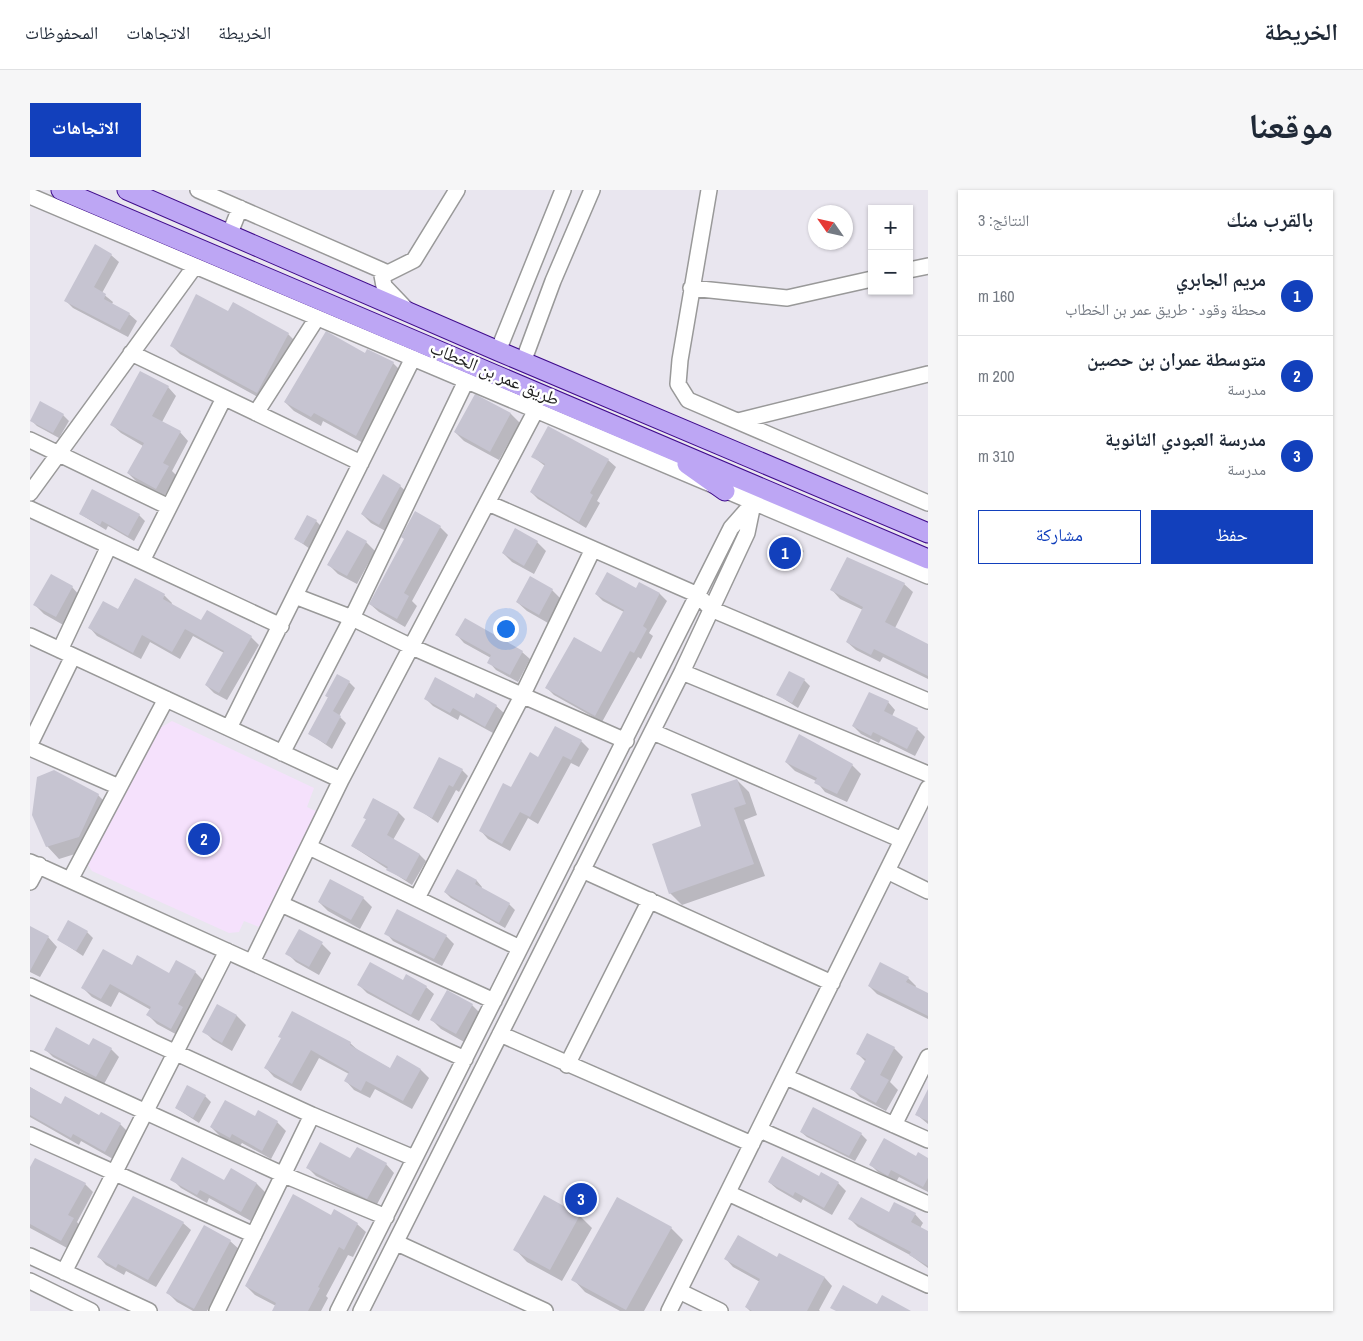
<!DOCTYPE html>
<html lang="ar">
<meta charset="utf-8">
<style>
:root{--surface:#fff;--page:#f6f6f7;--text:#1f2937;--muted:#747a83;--line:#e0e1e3;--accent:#1240bc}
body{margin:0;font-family:"Archivo Narrow","Noto Naskh Arabic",sans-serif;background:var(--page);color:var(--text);direction:rtl}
.controls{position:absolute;right:15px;top:15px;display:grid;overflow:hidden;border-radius:0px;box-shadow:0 1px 4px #0004}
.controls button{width:45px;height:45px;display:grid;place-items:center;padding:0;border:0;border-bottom:1px solid var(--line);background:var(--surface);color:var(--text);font:25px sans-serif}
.compass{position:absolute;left:778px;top:15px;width:45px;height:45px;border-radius:50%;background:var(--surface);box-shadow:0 1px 4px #0004;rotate:304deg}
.you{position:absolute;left:475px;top:438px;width:18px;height:18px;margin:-12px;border:4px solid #fff;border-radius:50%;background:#1a73e8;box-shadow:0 0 0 8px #1a73e833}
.badge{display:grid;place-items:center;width:32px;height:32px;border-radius:50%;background:var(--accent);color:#fff;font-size:16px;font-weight:700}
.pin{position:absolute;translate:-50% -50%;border:2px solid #fff;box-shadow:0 1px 5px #0006}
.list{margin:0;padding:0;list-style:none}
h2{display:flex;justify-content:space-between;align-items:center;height:65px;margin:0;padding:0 20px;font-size:21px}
h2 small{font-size:16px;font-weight:400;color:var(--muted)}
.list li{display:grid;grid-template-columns:32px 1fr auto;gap:15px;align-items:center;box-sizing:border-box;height:80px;padding:0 20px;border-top:1px solid var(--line)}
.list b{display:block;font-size:19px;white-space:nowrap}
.list p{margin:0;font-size:16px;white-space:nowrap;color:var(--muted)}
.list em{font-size:16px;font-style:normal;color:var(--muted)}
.actions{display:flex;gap:10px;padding:15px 20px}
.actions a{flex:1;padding:11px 0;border:1px solid var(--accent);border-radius:0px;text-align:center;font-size:18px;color:var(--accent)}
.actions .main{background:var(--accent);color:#fff}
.map{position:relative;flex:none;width:898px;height:1121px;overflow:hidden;direction:ltr;border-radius:0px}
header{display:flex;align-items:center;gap:30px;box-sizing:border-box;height:70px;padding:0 25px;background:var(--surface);border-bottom:1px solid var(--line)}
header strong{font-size:24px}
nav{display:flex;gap:28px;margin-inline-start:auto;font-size:18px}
.intro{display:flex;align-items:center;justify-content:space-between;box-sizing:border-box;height:120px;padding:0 30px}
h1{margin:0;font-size:35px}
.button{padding:12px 22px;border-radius:0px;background:var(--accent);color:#fff;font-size:18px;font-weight:700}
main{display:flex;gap:30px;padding:0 30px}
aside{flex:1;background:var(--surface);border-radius:0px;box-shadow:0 1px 4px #0004}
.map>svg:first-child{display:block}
.education{fill:#f5e1fc}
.shadow{fill:#0003}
.building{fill:#c6c4d1}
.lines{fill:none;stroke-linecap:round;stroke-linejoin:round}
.minor-casing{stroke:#999;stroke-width:18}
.major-casing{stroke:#400d8c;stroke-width:21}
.minor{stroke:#fff;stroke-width:15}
.major{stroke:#bda6f4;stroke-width:19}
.labels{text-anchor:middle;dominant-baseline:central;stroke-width:5;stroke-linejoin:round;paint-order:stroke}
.street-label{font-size:18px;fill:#1f1f1f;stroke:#fff}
</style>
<header>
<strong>الخريطة</strong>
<nav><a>الخريطة</a><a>الاتجاهات</a><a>المحفوظات</a></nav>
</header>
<div class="intro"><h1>موقعنا</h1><a class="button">الاتجاهات</a></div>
<main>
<aside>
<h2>بالقرب منك<small>النتائج: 3</small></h2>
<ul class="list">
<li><span class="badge">1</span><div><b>مريم الجابري</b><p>محطة وقود · طريق عمر بن الخطاب</p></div><em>160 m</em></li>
<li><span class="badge">2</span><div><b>متوسطة عمران بن حصين</b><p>مدرسة</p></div><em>200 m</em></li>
<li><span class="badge">3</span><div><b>مدرسة العبودي الثانوية</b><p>مدرسة</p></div><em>310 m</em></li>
</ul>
<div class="actions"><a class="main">حفظ</a><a>مشاركة</a></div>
</aside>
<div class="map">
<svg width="898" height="1121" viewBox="0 0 898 1121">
<rect width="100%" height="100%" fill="#e9e6ef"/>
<path class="education" d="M 142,531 L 284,598 L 277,617 L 290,623 L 229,737 L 214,731 L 209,742 L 199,743 L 62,681 L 58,675 L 130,538 Z"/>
<path class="shadow" d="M 81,65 L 89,72 L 72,103 L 83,112 L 82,114 L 99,124 L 107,131 L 98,147 L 43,118 L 35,110 Z
M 198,123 L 258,144 L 266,152 L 235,211 L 150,164 L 142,156 Z
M 335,164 L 363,173 L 372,182 L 335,254 L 293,231 L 291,236 L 264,221 L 255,212 Z
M 138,197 L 146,206 L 132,232 L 150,242 L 158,251 L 142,281 L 146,285 L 134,307 L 107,292 L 98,283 L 113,256 L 91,243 L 82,235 Z
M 445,206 L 481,224 L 490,233 L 469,270 L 434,251 L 425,242 Z
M 33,225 L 39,231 L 29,248 L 7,236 L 1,230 Z
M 502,266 L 578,270 L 586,277 L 567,311 L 570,313 L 556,338 L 508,309 L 501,302 L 515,276 Z
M 370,296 L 380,305 L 359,343 L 341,333 L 332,324 Z
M 50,324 L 109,325 L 115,331 L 104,351 L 78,336 L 76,340 Z
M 286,331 L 292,337 L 280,359 L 266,349 Z
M 410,337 L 418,345 L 382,411 L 387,416 L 375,437 L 349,422 L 340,414 L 375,349 Z
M 336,352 L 345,361 L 327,394 L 308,384 L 299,375 Z
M 507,352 L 516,361 L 504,384 L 482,372 L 473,363 Z
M 768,355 L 774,361 L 764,380 L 744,367 Z
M 105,389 L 135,406 L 142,413 L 141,415 L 172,432 L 221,447 L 229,455 L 197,510 L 184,503 L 176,495 L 194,463 L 163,446 L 150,469 L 120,452 L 111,469 L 67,446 L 60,438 L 88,420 Z
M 609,393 L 630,404 L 637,411 L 619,443 L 623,446 L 611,469 L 608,467 L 572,532 L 524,505 L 517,498 L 572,464 L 594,422 L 573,411 L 566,404 L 606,400 Z
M 874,394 L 883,402 L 865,438 L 898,456 L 898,489 L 853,467 L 850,472 L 826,460 L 817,452 L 833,420 L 810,409 L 802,400 Z
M 42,397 L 51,407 L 35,436 L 14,424 L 5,415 Z
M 522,400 L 531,409 L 518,433 L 497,421 L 487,412 Z
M 427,445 L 492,462 L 500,469 L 488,492 L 466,480 L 459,472 L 461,468 L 434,453 Z
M 774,490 L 780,496 L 768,518 L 748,505 Z
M 319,492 L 325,498 L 309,526 L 316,533 L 302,559 L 279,543 L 299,508 L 296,506 Z
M 395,508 L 444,510 L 466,516 L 474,523 L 463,543 L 430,525 L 428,530 L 403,516 Z
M 858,512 L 865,520 L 862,526 L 887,539 L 895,547 L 885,566 L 851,549 L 849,553 L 831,544 L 823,536 Z
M 551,551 L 559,559 L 549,577 L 541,573 L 508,634 L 498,628 L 480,661 L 458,649 L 451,641 L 508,568 Z
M 756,572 L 822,575 L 831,584 L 817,612 L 795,602 L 786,591 L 765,581 Z
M 432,580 L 438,586 L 429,602 L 426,600 L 408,633 L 385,617 Z
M 707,590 L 719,602 L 727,625 L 714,630 L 735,686 L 652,715 L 640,703 L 673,637 Z
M 68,605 L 81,618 L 61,659 L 29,669 L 17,656 Z
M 344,609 L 369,623 L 375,629 L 363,650 L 390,665 L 396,671 L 382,695 L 322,656 L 337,630 L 334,627 Z
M 427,681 L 447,691 L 452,697 L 451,699 L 479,714 L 485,720 L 475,738 L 421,708 L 415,702 Z
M 333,708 L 342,717 L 330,739 L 298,721 L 289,712 Z
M 368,721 L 416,746 L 424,754 L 412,776 L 363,751 L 356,743 Z
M 0,737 L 18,747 L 27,757 L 10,787 L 0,782 Z
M 57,742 L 63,748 L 53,766 L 29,750 Z
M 292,754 L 301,763 L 289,785 L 266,772 L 257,763 Z
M 102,776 L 140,785 L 165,782 L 174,791 L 157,823 L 162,827 L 151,847 L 127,834 L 118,825 L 121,820 L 89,802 L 81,817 L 62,807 L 53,798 Z
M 878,788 L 886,796 L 885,798 L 898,805 L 898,829 L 847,804 L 839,796 Z
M 373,791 L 396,797 L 404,804 L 389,831 L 337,803 L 329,795 Z
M 442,815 L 451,824 L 436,853 L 411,839 L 402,830 Z
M 188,816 L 207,826 L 216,835 L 202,861 L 183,850 L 174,841 Z
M 252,849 L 320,853 L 330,862 L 361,879 L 367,867 L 391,880 L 399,888 L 382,919 L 345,899 L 340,908 L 324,900 L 316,891 L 319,884 L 289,868 L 271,901 L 244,887 L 236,878 Z
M 60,857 L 81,859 L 89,867 L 74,894 L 23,867 L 15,859 Z
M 864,858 L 873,867 L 860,892 L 868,900 L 856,921 L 830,907 L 821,898 L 836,872 L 828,864 Z
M 0,897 L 31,916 L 90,934 L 98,942 L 83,969 L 51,951 L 49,955 L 0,927 Z
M 896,905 L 898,906 L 898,934 L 886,924 Z
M 175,906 L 181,912 L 169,933 L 146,918 Z
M 225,928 L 247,932 L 256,941 L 241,969 L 212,953 L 209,957 L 190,946 L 181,937 Z
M 771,942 L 831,944 L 837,950 L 825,971 L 777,947 Z
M 327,958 L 356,974 L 364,983 L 346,1016 L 286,986 L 278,978 L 321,970 Z
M 888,964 L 898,969 L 898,1002 L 869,987 L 866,992 L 848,982 L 841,975 L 886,967 Z
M 0,979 L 55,994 L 63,1002 L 47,1032 L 51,1037 L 39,1059 L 0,1038 Z
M 201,980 L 227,994 L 236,1003 L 221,1031 L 179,1008 L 177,1013 L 151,998 L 142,989 L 195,992 Z
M 790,988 L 808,993 L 816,1001 L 802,1025 L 773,1009 L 771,1013 L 747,999 L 739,992 Z
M 859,1024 L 885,1024 L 893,1033 L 890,1038 L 898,1042 L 898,1078 L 880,1065 L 828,1037 L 820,1029 Z
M 302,1026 L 327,1034 L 336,1042 L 323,1067 L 318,1065 L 296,1106 L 298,1108 L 291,1121 L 243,1121 L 246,1116 L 225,1105 L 216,1096 Z
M 550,1026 L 562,1038 L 532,1091 L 497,1072 L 485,1059 Z
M 153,1033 L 161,1040 L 126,1097 L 96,1081 L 94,1085 L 76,1075 L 69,1067 Z
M 174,1037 L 200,1051 L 210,1060 L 177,1121 L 163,1121 L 147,1112 L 138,1103 Z
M 641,1038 L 653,1050 L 614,1121 L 590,1121 L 555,1102 L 543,1089 Z
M 750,1065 L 795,1088 L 802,1096 L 789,1120 L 790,1121 L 720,1121 L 716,1117 L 730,1092 L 703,1077 L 696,1069 L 748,1069 Z"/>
<path class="building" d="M 65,54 L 82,64 L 64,97 L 76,104 L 74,109 L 100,123 L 90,140 L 34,111 Z
M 166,104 L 198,121 L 203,112 L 259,143 L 227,203 L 140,156 Z
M 296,141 L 335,163 L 337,159 L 364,172 L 326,246 L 284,223 L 281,227 L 254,212 Z
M 110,181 L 139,196 L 122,226 L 151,241 L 133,273 L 139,276 L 126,299 L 97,283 L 114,253 L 80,235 Z
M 445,204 L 481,223 L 460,262 L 424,242 Z
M 10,211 L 34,224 L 23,243 L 0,231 Z
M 518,236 L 579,269 L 560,303 L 563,305 L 549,332 L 500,302 L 515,274 L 501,267 Z
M 353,284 L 371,295 L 349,335 L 331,324 Z
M 62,299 L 110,324 L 98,346 L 72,331 L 70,335 L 49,324 Z
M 385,321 L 411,336 L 374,403 L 379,406 L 367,429 L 339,414 L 374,349 L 371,347 Z
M 277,325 L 287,330 L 273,354 L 264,349 Z
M 485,338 L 508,351 L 494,376 L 472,363 Z
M 317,340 L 337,351 L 317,386 L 297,375 Z
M 753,346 L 769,354 L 758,375 L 742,368 Z
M 817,367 L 875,393 L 855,432 L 898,454 L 898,486 L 844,459 L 841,465 L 816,452 L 833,417 L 800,400 Z
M 577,382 L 606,398 L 609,392 L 630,403 L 613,436 L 617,439 L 604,463 L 600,461 L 565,526 L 515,498 L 544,447 L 571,462 L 594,420 L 565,404 Z
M 21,384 L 43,396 L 26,427 L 3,415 Z
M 500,386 L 523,399 L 509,425 L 486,412 Z
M 105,388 L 135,404 L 133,409 L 171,430 L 177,420 L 222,446 L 189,503 L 175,495 L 194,461 L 155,439 L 142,462 L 112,445 L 103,463 L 58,438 L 73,411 L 88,419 Z
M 435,428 L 493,461 L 480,485 L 457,473 L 461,465 L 425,445 Z
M 759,481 L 775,489 L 762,513 L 746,505 Z
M 307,484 L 320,491 L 303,521 L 311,526 L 296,554 L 278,544 L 298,507 L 295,506 Z
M 405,487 L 444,508 L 446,503 L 467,515 L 455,537 L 423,518 L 420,523 L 394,509 Z
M 839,502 L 859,511 L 854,521 L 888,538 L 877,559 L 843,542 L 841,546 L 822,536 Z
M 525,536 L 552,550 L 541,570 L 533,566 L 500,627 L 490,622 L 472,654 L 449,641 L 473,593 L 481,597 L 500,562 L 508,567 Z
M 769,544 L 823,574 L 807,604 L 784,593 L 787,588 L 755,572 Z
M 409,567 L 433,579 L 423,597 L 419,595 L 402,628 L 383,618 Z
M 24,580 L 69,604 L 49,647 L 16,657 L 2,625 L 7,587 Z
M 707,589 L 716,614 L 704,618 L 724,674 L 639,704 L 622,654 L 671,636 L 661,604 Z
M 343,608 L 369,622 L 357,645 L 390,664 L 376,690 L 356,680 L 358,677 L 321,656 L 336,629 L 333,628 Z
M 427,679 L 447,690 L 445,694 L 480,713 L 469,733 L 414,702 Z
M 300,689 L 334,707 L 321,730 L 288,712 Z
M 367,719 L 417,745 L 404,769 L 354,744 Z
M 38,730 L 58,741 L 46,761 L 27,750 Z
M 0,736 L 19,746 L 0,781 Z
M 269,739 L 293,752 L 279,777 L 255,764 Z
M 73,759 L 102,775 L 107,765 L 139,783 L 146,770 L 166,781 L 148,814 L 153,817 L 141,839 L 116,825 L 121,817 L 80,794 L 71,809 L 51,798 Z
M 340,772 L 373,790 L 376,784 L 397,796 L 381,825 L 327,795 Z
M 850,772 L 879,787 L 876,792 L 898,803 L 898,826 L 838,796 Z
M 417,800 L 443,814 L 426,844 L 400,830 Z
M 187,814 L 207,825 L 192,853 L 172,842 Z
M 262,821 L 321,852 L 320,855 L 360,878 L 367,865 L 391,879 L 373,911 L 336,891 L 331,901 L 314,891 L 319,882 L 281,860 L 262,894 L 234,878 L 251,848 L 248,847 Z
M 26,837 L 59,855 L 63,848 L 82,858 L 66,887 L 14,860 Z
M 837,843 L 865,857 L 850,885 L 859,890 L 846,913 L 820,899 L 836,869 L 826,864 Z
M 157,895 L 176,905 L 163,928 L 145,918 Z
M 0,897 L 31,914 L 35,906 L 69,925 L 71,922 L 91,933 L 75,962 L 43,944 L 41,948 L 0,925 Z
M 898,899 L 898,931 L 885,925 Z
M 195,910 L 225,926 L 228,920 L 248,931 L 232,961 L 202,944 L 200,948 L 180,937 Z
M 783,917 L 832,943 L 819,966 L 770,942 Z
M 854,948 L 886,966 L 888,962 L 898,968 L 898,988 L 893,997 L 861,980 L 858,986 L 839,975 Z
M 290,952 L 320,968 L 327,957 L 357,973 L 337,1009 L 276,978 Z
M 752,966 L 789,986 L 791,982 L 809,992 L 794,1018 L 765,1002 L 763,1006 L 738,992 Z
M 152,967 L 194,990 L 201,978 L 227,993 L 211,1022 L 170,1000 L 167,1005 L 140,990 Z
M 5,968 L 56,993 L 38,1025 L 44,1028 L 31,1051 L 0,1034 L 0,977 Z
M 263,1004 L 301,1025 L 304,1019 L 328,1033 L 314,1060 L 309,1057 L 288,1097 L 290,1098 L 278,1121 L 242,1121 L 246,1113 L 215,1096 Z
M 514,1005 L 550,1025 L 520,1080 L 483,1060 Z
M 103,1006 L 154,1032 L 118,1090 L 88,1074 L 86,1078 L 67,1067 Z
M 587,1007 L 642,1037 L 596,1120 L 541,1090 Z
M 831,1007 L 859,1022 L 864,1012 L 886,1023 L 881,1032 L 898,1041 L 898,1076 L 879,1065 L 881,1062 L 818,1029 Z
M 174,1035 L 201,1050 L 164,1119 L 136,1103 Z
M 708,1045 L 747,1067 L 749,1063 L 795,1087 L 777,1121 L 722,1121 L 715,1117 L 730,1089 L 694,1069 Z
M 813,1095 L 847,1114 L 852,1105 L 881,1121 L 806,1121 L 800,1118 Z"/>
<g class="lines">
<defs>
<path id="minor" d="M 168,0 L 358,83 L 384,70 L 427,0
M 679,0 L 650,170 L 648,194 L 658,210 L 898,313
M 0,6 L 898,386
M 200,43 L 210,18
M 351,80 L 354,96 L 376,119
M 879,80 L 898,76
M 661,98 L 757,108 L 842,89
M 468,161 L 533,0
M 101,163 L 331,273
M 493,172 L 523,91 L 562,0
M 226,223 L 287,128
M 708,231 L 898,184
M 0,250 L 139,317
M 0,303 L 165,76
M 458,313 L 668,405 L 681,419 L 898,511
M 0,319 L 251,436
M 112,371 L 194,208
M 265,406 L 322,428 L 382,457 L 596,551
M 0,446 L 311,590
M 30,460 L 79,356
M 652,482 L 898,584
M 199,538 L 383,168
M 623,542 L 872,650
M 0,554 L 43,466
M 0,558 L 89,597
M 252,563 L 322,428 L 436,191
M 279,657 L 490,758
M 0,672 L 435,869
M 552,680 L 802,793
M 857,681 L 898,701
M 40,690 L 136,509
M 0,692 L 9,675
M 387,708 L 492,506 L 563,359
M 251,714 L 464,811
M 222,772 L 311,590 L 506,220
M 0,796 L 282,925 L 384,968
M 470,844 L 722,954
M 0,869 L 254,985 L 356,1027
M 537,875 L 620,710
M 756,887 L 898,950
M 864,935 L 898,867
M 730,940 L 898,1014
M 0,945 L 224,1045
M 698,1003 L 898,1095
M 367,1053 L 515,1121
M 0,1066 L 119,1121
M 34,1082 L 197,761
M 0,1091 L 61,1121
M 649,1101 L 690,1121
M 187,1121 L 282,925
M 308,1121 L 701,338 L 723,313
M 331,1121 L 652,482 L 717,343 L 723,314
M 639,1121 L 898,598"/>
<path id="major" d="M 31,0 L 898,369
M 97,0 L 468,161 L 898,343
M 657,274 L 695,301"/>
</defs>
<use href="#minor" class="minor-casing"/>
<use href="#major" class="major-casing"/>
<use href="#minor" class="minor"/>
<use href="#major" class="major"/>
</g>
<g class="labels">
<g class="street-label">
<text transform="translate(465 183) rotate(23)">طريق عمر بن الخطاب</text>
</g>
</g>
</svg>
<div class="controls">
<button>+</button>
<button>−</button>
</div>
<svg class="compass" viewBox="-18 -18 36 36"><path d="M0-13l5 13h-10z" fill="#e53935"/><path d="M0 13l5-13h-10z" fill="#747a83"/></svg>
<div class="you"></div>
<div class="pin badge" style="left:755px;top:363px">1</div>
<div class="pin badge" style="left:174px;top:649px">2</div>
<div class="pin badge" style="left:551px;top:1009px">3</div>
</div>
</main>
